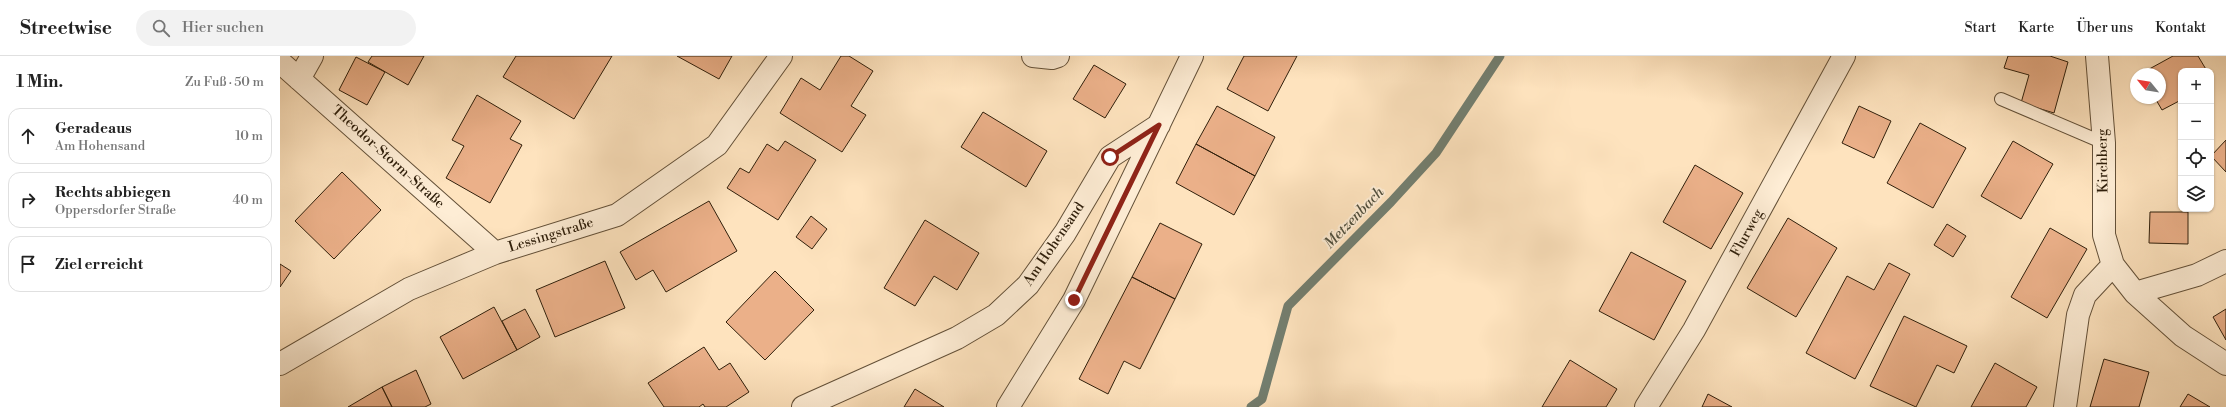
<!DOCTYPE html>
<html lang="de">
<meta charset="utf-8">
<style>
:root{--surface:#fff;--page:#f2f2f2;--text:#222;--muted:#767676;--line:#e0e0e0}
body{margin:0;font-family:"Libre Bodoni",serif;background:var(--page);color:var(--text)}
.controls{position:absolute;right:12px;top:12px;display:grid;overflow:hidden;border-radius:8px;box-shadow:0 1px 3px #0004}
.controls button{width:36px;height:36px;display:grid;place-items:center;padding:0;border:0;border-bottom:1px solid var(--line);background:var(--surface);color:var(--text);font:20px sans-serif}
.compass{position:absolute;left:1850px;top:12px;width:36px;height:36px;border-radius:50%;background:var(--surface);box-shadow:0 1px 3px #0004;rotate:300deg}
.stop{position:absolute;width:12px;height:12px;margin:-9px;border:3px solid #8f2418;border-radius:50%;background:#fff}
.stop.end{background:#8f2418;border-color:#fff;box-shadow:0 1px 4px #0008}
.list{margin:0;padding:0;list-style:none}
h2{display:flex;justify-content:space-between;align-items:center;height:52px;margin:0;padding:0 16px;font-size:17px}
h2 small{font-size:13px;font-weight:400;color:var(--muted)}
.list li{display:grid;grid-template-columns:26px 1fr auto;gap:12px;align-items:center;box-sizing:border-box;height:56px;margin:0 8px 8px;padding:0 8px;border:1px solid var(--line);border-radius:12px}
.list b{display:block;font-size:15px;white-space:nowrap}
.list p{margin:0;font-size:13px;white-space:nowrap;color:var(--muted)}
.list em{font-size:13px;font-style:normal;color:var(--muted)}
.icon{flex:none;width:22px;height:22px;fill:none;stroke:currentColor;stroke-width:2;stroke-linecap:round;stroke-linejoin:round}
.map{position:relative;flex:none;width:1946px;height:351px;overflow:hidden}
header{display:flex;align-items:center;gap:24px;box-sizing:border-box;height:56px;padding:0 20px;background:var(--surface);border-bottom:1px solid var(--line)}
header strong{font-size:19px}
nav{display:flex;gap:22px;margin-inline-start:auto;font-size:14px}
.search{width:280px;height:36px;background:var(--page);display:flex;align-items:center;gap:10px;box-sizing:border-box;padding:0 14px;border-radius:22px;color:var(--muted);font-size:15px}
main{display:flex}
aside{flex:1;background:var(--surface)}
.map>svg:first-child{display:block}
.lines{fill:none;stroke-linecap:round;stroke-linejoin:round}
.stream{stroke:#737e6f;stroke-width:9}
.building{fill:#ebb089;stroke:#2f1f0b}
.service-casing{stroke:#635038;stroke-width:14}
.minor-casing{stroke:#635038;stroke-width:24}
.service{stroke:#feedd5;stroke-width:12}
.minor{stroke:#feedd5;stroke-width:22}
.route{stroke:#8f2418;stroke-width:5}
.labels{text-anchor:middle;dominant-baseline:central;stroke-width:4;stroke-linejoin:round;paint-order:stroke}
.street-label{font-size:14px;fill:#2f1f0b;stroke:#feedd5}
.water-label{font-size:15px;font-style:italic;fill:#514f3d;stroke:#feedd5}
</style>
<header>
<strong>Streetwise</strong>
<div class="search"><svg class="icon" aria-label="search" viewBox="0 0 24 24"><circle cx="10" cy="10" r="6"/><path d="M15 15l6 6"/></svg>Hier suchen</div>
<nav><a>Start</a><a>Karte</a><a>Über uns</a><a>Kontakt</a></nav>
</header>
<main>
<aside>
<h2>1 Min.<small>Zu Fuß · 50 m</small></h2>
<ul class="list">
<li><svg class="icon" aria-label="ahead" viewBox="0 0 24 24"><path d="M12 20V5M6 11l6-6 6 6"/></svg><div><b>Geradeaus</b><p>Am Hohensand</p></div><em>10 m</em></li>
<li><svg class="icon" aria-label="right" viewBox="0 0 24 24"><path d="M7 20v-9h11M14 6l5 5-5 5"/></svg><div><b>Rechts abbiegen</b><p>Oppersdorfer Straße</p></div><em>40 m</em></li>
<li><svg class="icon" aria-label="arrive" viewBox="0 0 24 24"><path d="M6 21V4h12l-3 4 3 4H6"/></svg><div><b>Ziel erreicht</b></div></li>
</ul>
</aside>
<div class="map">
<svg width="1946" height="351" viewBox="0 0 1946 351">
<rect width="100%" height="100%" fill="#fee3be"/>
<filter id="stains"><feTurbulence type="fractalNoise" baseFrequency=".005" numOctaves="4"/><feColorMatrix values="0 0 0 0 .2 0 0 0 0 .09 0 0 0 0 .02 0 0 0 .5 -.17"/></filter>
<radialGradient id="worn" r=".72"><stop offset=".6" stop-color="#630" stop-opacity="0"/><stop offset="1" stop-color="#630" stop-opacity=".3"/></radialGradient>
<g class="lines">
<path class="stream" d="M 971,351 L 982,343 L 1008,250 L 1111,146 L 1156,97 L 1220,0"/>
</g>
<path class="building" d="M 92,0 L 144,0 L 128,29 L 88,6 Z
M 236,0 L 332,0 L 294,63 L 223,21 Z
M 397,0 L 452,0 L 439,23 Z
M 561,0 L 569,0 L 593,15 L 571,50 L 586,59 L 562,96 L 500,57 L 521,22 L 540,34 Z
M 964,0 L 1017,0 L 988,55 L 947,33 Z
M 1728,0 L 1770,0 L 1788,6 L 1774,57 L 1741,47 L 1749,19 L 1724,12 Z
M 1893,0 L 1918,0 L 1927,15 L 1901,15 L 1901,44 L 1882,54 L 1875,42 L 1880,42 L 1880,18 L 1862,17 Z
M 76,1 L 105,16 L 87,49 L 59,34 Z
M 814,9 L 846,28 L 825,62 L 793,43 Z
M 197,39 L 241,65 L 230,83 L 242,89 L 210,147 L 166,122 L 184,90 L 172,84 Z
M 937,50 L 995,81 L 975,120 L 916,88 Z
M 1579,50 L 1611,65 L 1594,102 L 1562,87 Z
M 703,56 L 767,95 L 746,131 L 681,91 Z
M 1640,67 L 1686,92 L 1653,152 L 1607,127 Z
M 1946,84 L 1946,116 L 1931,100 Z
M 505,85 L 536,104 L 498,164 L 447,132 L 460,112 L 469,117 L 487,88 L 498,95 Z
M 1733,85 L 1773,108 L 1741,163 L 1701,140 Z
M 916,88 L 975,120 L 954,159 L 896,127 Z
M 1415,109 L 1463,137 L 1431,193 L 1383,166 Z
M 62,116 L 101,154 L 54,203 L 15,165 Z
M 429,145 L 457,195 L 386,236 L 373,214 L 356,224 L 340,196 Z
M 1870,156 L 1908,156 L 1908,188 L 1869,187 Z
M 531,160 L 547,173 L 532,193 L 516,181 Z
M 1508,162 L 1557,192 L 1516,261 L 1467,232 Z
M 645,164 L 699,197 L 677,234 L 654,220 L 635,250 L 604,232 Z
M 880,167 L 922,188 L 895,243 L 852,221 Z
M 1667,168 L 1686,180 L 1673,201 L 1654,189 Z
M 1770,172 L 1807,193 L 1767,262 L 1731,241 Z
M 1351,196 L 1406,225 L 1374,284 L 1319,255 Z
M 325,205 L 345,252 L 275,281 L 256,234 Z
M 1609,207 L 1630,218 L 1575,323 L 1526,297 L 1567,220 L 1594,234 Z
M 0,208 L 11,215 L 0,231 Z
M 495,215 L 534,254 L 485,304 L 446,266 Z
M 852,221 L 895,243 L 860,313 L 844,305 L 828,338 L 799,323 Z
M 214,251 L 237,294 L 183,323 L 160,281 Z
M 245,253 L 260,281 L 237,294 L 222,265 Z
M 1946,253 L 1946,284 L 1933,261 Z
M 1624,260 L 1687,290 L 1674,317 L 1657,309 L 1636,351 L 1590,330 Z
M 424,291 L 439,314 L 450,307 L 469,336 L 446,351 L 425,351 L 423,348 L 419,351 L 384,351 L 368,327 Z
M 1824,303 L 1869,316 L 1859,351 L 1810,351 Z
M 1290,304 L 1337,333 L 1326,351 L 1262,351 Z
M 1715,307 L 1757,331 L 1746,351 L 1691,351 Z
M 136,314 L 151,348 L 145,351 L 112,351 L 102,331 Z
M 102,331 L 112,351 L 68,351 Z
M 635,333 L 664,351 L 624,351 Z
M 1428,338 L 1452,351 L 1422,351 Z
M 1908,338 L 1930,351 L 1900,351 Z"/>
<g class="lines">
<defs>
<path id="service" d="M 1721,43 L 1824,87"/>
<path id="minor" d="M 753,0 L 772,2 L 778,0
M 1817,0 L 1824,87 L 1824,179 L 1833,209 L 1855,237 L 1903,280 L 1946,308
M 0,6 L 215,197
M 19,23 L 32,0
M 1855,237 L 1917,219 L 1946,205
M 0,308 L 129,233 L 215,197 L 337,159 L 437,89 L 501,0
M 523,351 L 677,282 L 716,259 L 748,229 L 785,177 L 830,101 L 879,69
M 728,351 L 794,244 L 912,0
M 1366,351 L 1414,274 L 1564,0
M 1785,351 L 1798,259 L 1805,239 L 1833,209"/>
</defs>
<use href="#service" class="service-casing"/>
<use href="#minor" class="minor-casing"/>
<use href="#service" class="service"/>
<use href="#minor" class="minor"/>
</g>
<g class="lines">
<path class="route" d="M 794,244 L 879,69 L 830,101"/>
</g>
<g class="labels">
<g class="street-label">
<text transform="translate(108 101) rotate(42)">Theodor-Storm-Straße</text>
<text transform="translate(1823 105) rotate(-91)">Kirchberg</text>
<text transform="translate(1467 177) rotate(-61)">Flurweg</text>
<text transform="translate(271 179) rotate(-17)">Lessingstraße</text>
<text transform="translate(774 188) rotate(-56)">Am Hohensand</text>
</g>
<g class="water-label">
<text transform="translate(1074 162) rotate(-46)">Metzenbach</text>
</g>
</g>
<rect width="100%" height="100%" filter="url(#stains)"/>
<rect width="100%" height="100%" fill="url(#worn)"/>
</svg>
<div class="controls">
<button>+</button>
<button>−</button>
<button><svg class="icon" aria-label="locate" viewBox="0 0 24 24"><circle cx="12" cy="12" r="6"/><path d="M12 2v4M12 18v4M2 12h4M18 12h4"/></svg></button>
<button><svg class="icon" aria-label="layers" viewBox="0 0 24 24"><path d="M12 4l9 5-9 5-9-5zM3 14l9 5 9-5"/></svg></button>
</div>
<svg class="compass" viewBox="-18 -18 36 36"><path d="M0-13l5 13h-10z" fill="#e53935"/><path d="M0 13l5-13h-10z" fill="#767676"/></svg>
<div class="stop" style="left:830px;top:101px"></div>
<div class="stop end" style="left:794px;top:244px"></div>
</div>
</main>
